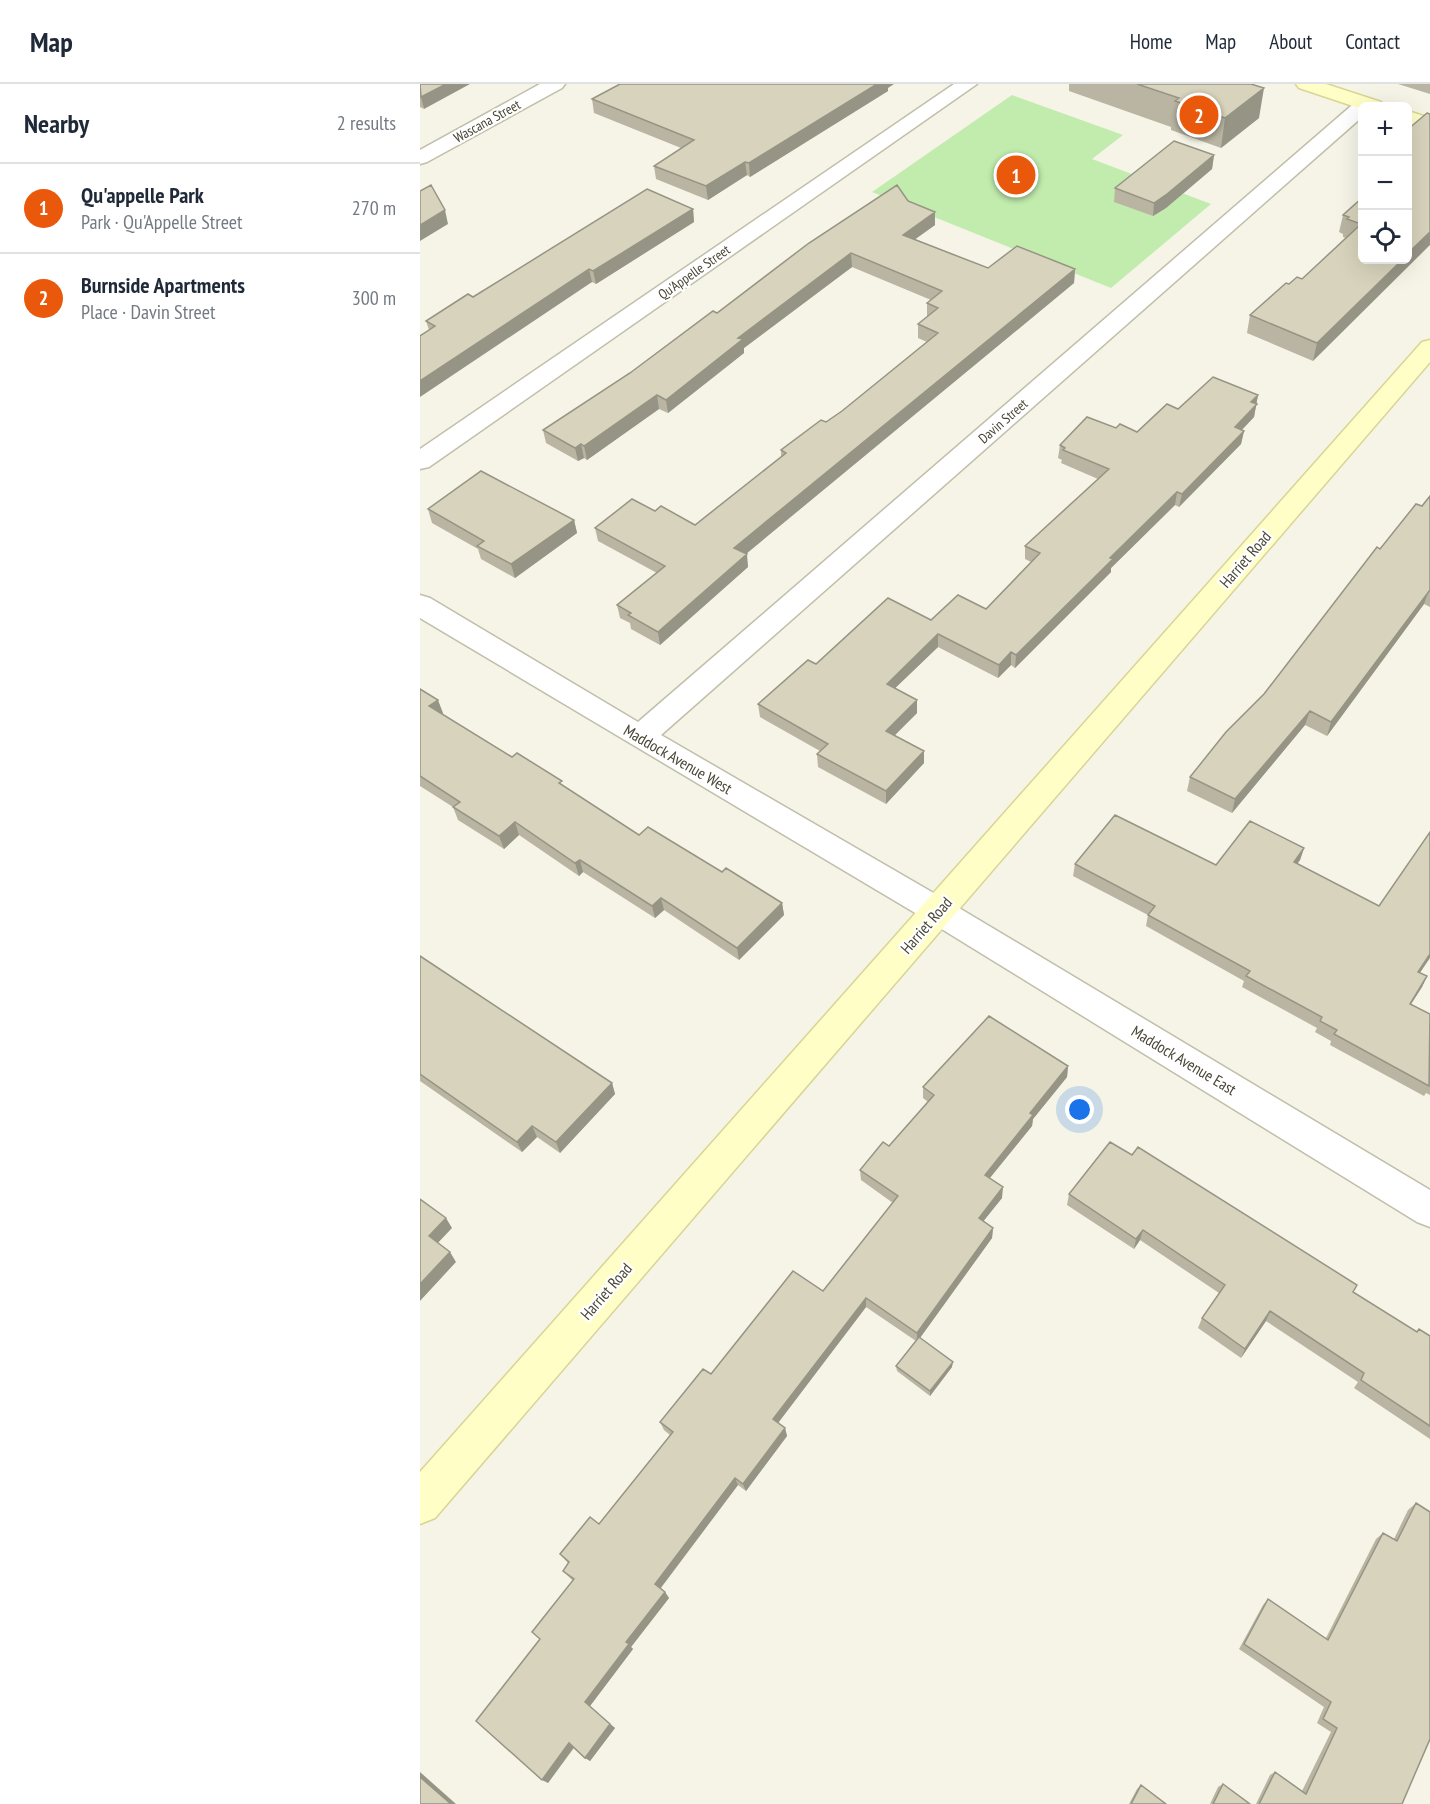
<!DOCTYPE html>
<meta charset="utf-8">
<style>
:root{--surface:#fff;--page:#f6f6f7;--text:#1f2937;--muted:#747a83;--line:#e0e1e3;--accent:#ea580c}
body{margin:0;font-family:"PT Sans Narrow",sans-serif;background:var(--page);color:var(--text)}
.controls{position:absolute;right:18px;top:18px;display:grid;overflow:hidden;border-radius:9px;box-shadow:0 6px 24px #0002}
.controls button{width:54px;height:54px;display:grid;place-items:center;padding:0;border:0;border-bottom:2px solid var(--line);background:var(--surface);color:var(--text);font:30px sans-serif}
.you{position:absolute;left:660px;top:1026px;width:21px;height:21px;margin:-15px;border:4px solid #fff;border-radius:50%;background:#1a73e8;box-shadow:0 0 0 9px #1a73e833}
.badge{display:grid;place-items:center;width:39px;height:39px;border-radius:50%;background:var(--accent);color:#fff;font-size:20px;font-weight:700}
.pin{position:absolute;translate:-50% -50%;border:3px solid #fff;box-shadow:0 2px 6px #0006}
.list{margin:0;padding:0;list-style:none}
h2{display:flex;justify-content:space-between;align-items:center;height:78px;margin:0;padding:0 24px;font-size:26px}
h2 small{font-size:20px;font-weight:400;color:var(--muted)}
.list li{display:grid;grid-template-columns:39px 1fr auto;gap:18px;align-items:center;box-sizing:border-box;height:90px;padding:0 24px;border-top:2px solid var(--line)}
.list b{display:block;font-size:22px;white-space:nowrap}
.list p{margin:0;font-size:20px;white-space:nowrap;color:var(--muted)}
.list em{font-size:20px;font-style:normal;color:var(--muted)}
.icon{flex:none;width:33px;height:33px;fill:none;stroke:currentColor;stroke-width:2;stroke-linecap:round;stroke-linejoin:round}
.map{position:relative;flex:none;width:1010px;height:1720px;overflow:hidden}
header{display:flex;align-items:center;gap:36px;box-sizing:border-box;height:84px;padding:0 30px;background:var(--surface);border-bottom:2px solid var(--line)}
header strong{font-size:28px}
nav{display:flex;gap:33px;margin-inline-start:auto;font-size:21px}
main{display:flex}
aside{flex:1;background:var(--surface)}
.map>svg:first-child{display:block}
.green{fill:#c2ecae}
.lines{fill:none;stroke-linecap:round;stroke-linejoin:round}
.minor-casing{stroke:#c1bea9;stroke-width:3}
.secondary-casing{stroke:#d8d594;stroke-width:3}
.minor{fill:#fff;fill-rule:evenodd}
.secondary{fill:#fffec7;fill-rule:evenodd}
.wall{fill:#b9b5a2}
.shaded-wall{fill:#969484}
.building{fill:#d7d3bc;stroke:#969484;stroke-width:1.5}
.labels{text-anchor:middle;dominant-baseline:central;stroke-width:4.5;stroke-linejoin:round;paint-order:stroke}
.far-street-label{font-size:14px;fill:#494536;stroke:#fff}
.street-label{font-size:16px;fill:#494536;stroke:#fff}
</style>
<header>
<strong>Map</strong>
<nav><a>Home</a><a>Map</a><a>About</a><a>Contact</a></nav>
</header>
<main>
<aside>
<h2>Nearby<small>2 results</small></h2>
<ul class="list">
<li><span class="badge">1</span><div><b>Qu'appelle Park</b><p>Park · Qu'Appelle Street</p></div><em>270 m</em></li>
<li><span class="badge">2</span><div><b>Burnside Apartments</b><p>Place · Davin Street</p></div><em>300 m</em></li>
</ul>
</aside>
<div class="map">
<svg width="1010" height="1720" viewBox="0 0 1010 1720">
<rect width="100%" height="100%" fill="#f5f4e7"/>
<path class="green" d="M 592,11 L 703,51 L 672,75 L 791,120 L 691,204 L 452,108 Z"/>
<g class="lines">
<defs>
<path id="minor" d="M 120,0 L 145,0 L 142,4 L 7,78 L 0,80 L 0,66 Z
M 534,0 L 557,0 L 9,383 L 0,385 L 0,365 Z
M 945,14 L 952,16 L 955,20 L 953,22 L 942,22 L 942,33 L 241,651 L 529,818 L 1010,1106 L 1010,1143 L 997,1138 L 507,836 L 0,534 L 0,511 L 10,514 L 218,638 L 938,16 Z"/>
<path id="secondary" d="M 876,0 L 906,0 L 961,18 L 964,22 L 942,22 L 942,25 L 879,4 Z
M 988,27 L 1010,34 L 1010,47 L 988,40 Z
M 1010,256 L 1010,278 L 15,1434 L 0,1440 L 0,1388 L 1002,258 Z"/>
</defs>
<use href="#minor" class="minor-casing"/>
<use href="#secondary" class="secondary-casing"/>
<use href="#minor" class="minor"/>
<use href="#secondary" class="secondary"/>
</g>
<path class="wall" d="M 0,0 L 4,25 L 0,23 Z
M 649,0 L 831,0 L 839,34 L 801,64 L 751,46 L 751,43 L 649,7 Z
M 978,0 L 1010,0 L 1010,10 Z
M 468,4 L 468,7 L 330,93 L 327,91 L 288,116 L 236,95 L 234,82 L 261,64 L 174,29 L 172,15 Z
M 794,71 L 792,85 L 746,124 L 733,132 L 694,118 L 695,104 Z
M 942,114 L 942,176 L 893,277 L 827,249 L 830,231 L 869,200 L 882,195 L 926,154 L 923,153 L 923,150 L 919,148 L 923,131 Z
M 488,117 L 515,141 L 495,155 L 568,184 L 655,185 L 654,199 L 326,470 L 328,483 L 240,561 L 211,545 L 210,539 L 200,534 L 197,521 L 237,489 L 178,457 L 175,444 L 235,427 L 275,441 L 361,373 L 361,366 L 406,338 L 422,327 L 507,258 L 498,254 L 498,240 L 507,233 L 507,219 L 511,216 L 432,183 L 324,264 L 324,269 L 248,329 L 239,325 L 167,376 L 164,374 L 158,377 L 126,359 L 123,346 L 210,289 L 297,229 Z
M 273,125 L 274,138 L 176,200 L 172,198 L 9,246 L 6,237 L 53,213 Z
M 838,311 L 834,333 L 822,346 L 824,347 L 821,360 L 759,423 L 755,421 L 691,484 L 691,488 L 595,584 L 591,581 L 578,594 L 518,563 L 475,604 L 497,629 L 475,651 L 504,679 L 466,720 L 398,683 L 397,670 L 400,667 L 340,633 L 338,620 L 396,580 L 511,536 L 566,525 L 611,478 L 605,475 L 605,462 L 678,395 L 641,379 L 642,376 L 638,374 L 640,361 L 696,344 L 717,348 L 758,325 Z
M 1010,412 L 1010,523 L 1004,520 L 907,652 L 885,641 L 812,729 L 767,707 L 770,693 L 844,610 L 960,465 L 1002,422 Z
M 8,425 L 154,436 L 157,449 L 95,494 L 61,475 L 58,465 L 12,439 Z
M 0,605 L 23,629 L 22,630 L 92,673 L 144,702 L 219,751 L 302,788 L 362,819 L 364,831 L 319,876 L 244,826 L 235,834 L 163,788 L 159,792 L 99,751 L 84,765 L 38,736 L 33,723 L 0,702 Z
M 884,764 L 880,776 L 877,780 L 1000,889 L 1007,892 L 1002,903 L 991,920 L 1010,930 L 1010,1011 L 1006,1009 L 1004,1012 L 910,961 L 911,957 L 895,948 L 897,944 L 822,903 L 824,897 L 726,842 L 728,831 L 653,792 L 655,780 L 796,781 Z
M 0,872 L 192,999 L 195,1010 L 140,1069 L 117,1053 L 102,1068 L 0,997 Z
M 648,982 L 647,993 L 613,1035 L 612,1042 L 570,1094 L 582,1114 L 563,1137 L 573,1144 L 572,1154 L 500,1254 L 532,1283 L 510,1312 L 477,1287 L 476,1282 L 496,1257 L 446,1223 L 358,1339 L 365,1344 L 367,1352 L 326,1407 L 318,1401 L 241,1504 L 245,1508 L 249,1514 L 211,1563 L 213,1565 L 170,1622 L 195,1644 L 170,1677 L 154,1664 L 128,1699 L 120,1555 L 153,1497 L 143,1487 L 148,1479 L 140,1470 L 179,1440 L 250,1351 L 244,1346 L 240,1338 L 291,1290 L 403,1207 L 473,1119 L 441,1096 L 440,1086 L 469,1062 L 508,1018 L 503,1014 L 503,1003 Z
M 649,1110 L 933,1208 L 997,1248 L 999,1245 L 1010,1252 L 1010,1355 L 934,1304 L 938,1298 L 846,1237 L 821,1274 L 778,1244 L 782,1234 L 799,1209 L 720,1156 L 714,1165 L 647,1121 Z
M 996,1419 L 982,1720 L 836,1720 L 850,1691 L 855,1688 L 882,1707 L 911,1648 L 897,1639 L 904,1623 L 819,1565 L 843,1521 L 848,1515 L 906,1554 L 956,1455 L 963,1449 L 974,1455 L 988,1426 Z
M 803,1700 L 830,1720 L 790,1720 L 798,1703 Z
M 721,1701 L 746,1720 L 709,1720 L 717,1705 Z"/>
<path class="shaded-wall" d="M 26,0 L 50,0 L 4,25 L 1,13 Z
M 457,0 L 474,0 L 468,4 L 468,7 L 330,93 L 329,79 Z
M 844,4 L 839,34 L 801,64 L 805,34 Z
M 794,71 L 792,85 L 746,124 L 733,132 L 734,119 Z
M 325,78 L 327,91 L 288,116 L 286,102 Z
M 273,125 L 274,138 L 176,200 L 173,187 Z
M 25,126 L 28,140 L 0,157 L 0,141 Z
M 515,128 L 515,141 L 483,164 L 483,151 Z
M 1010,148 L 1010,161 L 893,277 L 897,259 L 982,176 L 987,176 L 987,170 Z
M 431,169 L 432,183 L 324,264 L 324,269 L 248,329 L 246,316 L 318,254 Z
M 169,185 L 172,198 L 0,313 L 0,297 Z
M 655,185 L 654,199 L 316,478 L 314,464 Z
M 237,311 L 239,325 L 167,376 L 164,362 Z
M 838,311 L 834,333 L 812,356 L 815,343 L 831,318 Z
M 824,347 L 821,360 L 759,423 L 762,410 Z
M 161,360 L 164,374 L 158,377 L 155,364 Z
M 757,408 L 755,421 L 691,484 L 691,488 L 595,584 L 596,571 L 690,474 Z
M 154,436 L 157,449 L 95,494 L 91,480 Z
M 327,470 L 328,483 L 240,561 L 238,548 Z
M 1009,506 L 1004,520 L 907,652 L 911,638 Z
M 518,550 L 518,563 L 467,612 L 467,600 Z
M 591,568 L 591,581 L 578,594 L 579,581 Z
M 18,616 L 23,629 L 14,636 L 9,622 Z
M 497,616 L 497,629 L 467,659 L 466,647 Z
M 890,627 L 885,641 L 812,729 L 815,715 Z
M 504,667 L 504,679 L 466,720 L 466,707 Z
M 95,738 L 99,751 L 84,765 L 79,752 Z
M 884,764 L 880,776 L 870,790 L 874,778 Z
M 160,776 L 163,788 L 159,792 L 155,779 Z
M 241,814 L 244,826 L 235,834 L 232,822 Z
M 362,819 L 364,831 L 319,876 L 317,864 Z
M 1010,870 L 1010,874 L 993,899 L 998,888 Z
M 1007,892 L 1002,903 L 984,931 L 990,920 Z
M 648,982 L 647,993 L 613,1035 L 612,1042 L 564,1101 L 565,1091 L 610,1029 Z
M 192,999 L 195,1010 L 140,1069 L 136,1058 Z
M 112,1042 L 117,1053 L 102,1068 L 97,1058 Z
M 583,1103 L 582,1114 L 558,1144 L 559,1134 Z
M 26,1134 L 32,1144 L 15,1162 L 9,1152 Z
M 573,1144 L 572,1154 L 497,1258 L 497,1249 Z
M 723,1146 L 720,1156 L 714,1165 L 716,1155 Z
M 30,1168 L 36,1178 L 0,1217 L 0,1200 Z
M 446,1214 L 446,1223 L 355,1343 L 353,1335 Z
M 850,1227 L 846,1237 L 821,1274 L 825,1265 Z
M 533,1278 L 532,1283 L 510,1312 L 510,1307 Z
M 365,1344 L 367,1352 L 326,1407 L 323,1400 Z
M 315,1394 L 318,1401 L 239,1506 L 235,1500 Z
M 245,1508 L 249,1514 L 211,1563 L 213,1565 L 170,1622 L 165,1618 L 206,1558 Z
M 190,1640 L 195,1644 L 170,1677 L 165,1674 Z
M 149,1659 L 154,1663 L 128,1699 L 122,1696 Z
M 0,1688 L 36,1720 L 31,1720 L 0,1693 Z"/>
<path class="building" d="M 0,0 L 26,0 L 1,13 Z
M 200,0 L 457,0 L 329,79 L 325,78 L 286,102 L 234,82 L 274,56 L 172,15 Z
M 717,0 L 831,0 L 844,4 L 805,34 L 755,17 L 759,14 Z
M 1007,29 L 1010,30 L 1010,148 L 987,170 L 987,46 Z
M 754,57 L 794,71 L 747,110 L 734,119 L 695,104 Z
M 11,101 L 25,126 L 0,141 L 0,107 Z
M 477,101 L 488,117 L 515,128 L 483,151 L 568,184 L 597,162 L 655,185 L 314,464 L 327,470 L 238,548 L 208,531 L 211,529 L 197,521 L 245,482 L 175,444 L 212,415 L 235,427 L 241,422 L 275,441 L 366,369 L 361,366 L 401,336 L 406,338 L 422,327 L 518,249 L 498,240 L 518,224 L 507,219 L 522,207 L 431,169 L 318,254 L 323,255 L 246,316 L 237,311 L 164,362 L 161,360 L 155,364 L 123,346 L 210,289 L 293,227 L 297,229 L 389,159 Z
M 227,105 L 273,125 L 173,187 L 169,185 L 0,297 L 0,252 L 15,242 L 6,237 L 48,210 L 53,213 Z
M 942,114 L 942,176 L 982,176 L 897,259 L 830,231 L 866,199 L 869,200 L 877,193 L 882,195 L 941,140 L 927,135 L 929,133 L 923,131 Z
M 793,293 L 838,311 L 831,318 L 837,320 L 815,343 L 824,347 L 762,410 L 757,408 L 690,474 L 693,475 L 596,571 L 591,568 L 579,581 L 518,550 L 467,600 L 497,616 L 466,647 L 504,667 L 466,707 L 397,670 L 408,660 L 338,620 L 388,576 L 396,580 L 468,514 L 511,536 L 538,511 L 566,525 L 620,469 L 605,462 L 689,385 L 643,366 L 645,364 L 640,361 L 667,333 L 696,344 L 700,340 L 717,348 L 747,320 L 758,325 Z
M 61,387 L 154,436 L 91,480 L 57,462 L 64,457 L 8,425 Z
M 1010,412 L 1010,506 L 911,638 L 890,627 L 815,715 L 770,693 L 806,648 L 844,610 L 957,463 L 960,465 L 996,420 L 1002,422 Z
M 0,605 L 18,616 L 9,622 L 92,673 L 97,669 L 142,697 L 139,699 L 219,751 L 228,743 L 302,788 L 306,784 L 362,819 L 317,864 L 241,814 L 232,822 L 160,776 L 155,779 L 95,738 L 79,752 L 33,723 L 40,718 L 0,692 Z
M 695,731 L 796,781 L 830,737 L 884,764 L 874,778 L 959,822 L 1010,748 L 1010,870 L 998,888 L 1007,892 L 990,920 L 1010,930 L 1009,1002 L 914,950 L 917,946 L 900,937 L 902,933 L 826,892 L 830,887 L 728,831 L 735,822 L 655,780 Z
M 0,872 L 192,999 L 136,1058 L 112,1042 L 97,1058 L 0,990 Z
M 569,932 L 648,982 L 610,1029 L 613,1031 L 565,1091 L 583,1103 L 559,1134 L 573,1144 L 497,1249 L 446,1214 L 353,1335 L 365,1344 L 323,1400 L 315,1394 L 235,1500 L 245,1508 L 206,1558 L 209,1560 L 165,1618 L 190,1640 L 165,1674 L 149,1659 L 122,1696 L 56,1637 L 120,1555 L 112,1548 L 154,1495 L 143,1487 L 149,1478 L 140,1470 L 170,1433 L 179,1440 L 253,1348 L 240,1338 L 283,1285 L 291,1290 L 373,1187 L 403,1207 L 478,1112 L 440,1086 L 463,1058 L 469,1062 L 514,1011 L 503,1003 Z
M 690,1058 L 712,1071 L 718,1063 L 937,1201 L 933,1208 L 997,1248 L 999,1245 L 1010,1252 L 1010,1342 L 941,1296 L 944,1289 L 850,1227 L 825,1265 L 782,1234 L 805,1201 L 723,1146 L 716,1155 L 649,1110 Z
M 0,1115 L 26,1134 L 9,1152 L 30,1168 L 0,1200 Z
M 499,1253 L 533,1278 L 510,1307 L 476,1282 Z
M 996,1419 L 1010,1428 L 1010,1655 L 982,1720 L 839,1720 L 855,1688 L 886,1710 L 917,1644 L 903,1635 L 911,1618 L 824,1560 L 848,1515 L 908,1556 L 963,1449 L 977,1457 Z
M 0,1693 L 31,1720 L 0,1720 Z
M 803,1700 L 830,1720 L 793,1720 Z
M 721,1701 L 746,1720 L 711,1720 Z"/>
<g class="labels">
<g class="far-street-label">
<text transform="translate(67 37) rotate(-29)">Wascana Street</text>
<text transform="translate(274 188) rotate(-35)">Qu'Appelle Street</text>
<text transform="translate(583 337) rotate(-41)">Davin Street</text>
</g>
<g class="street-label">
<text transform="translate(825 475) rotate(-49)">Harriet Road</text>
<text transform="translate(258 675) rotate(30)">Maddock Avenue West</text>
<text transform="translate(506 841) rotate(-49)">Harriet Road</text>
<text transform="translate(764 976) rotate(31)">Maddock Avenue East</text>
<text transform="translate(186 1207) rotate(-49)">Harriet Road</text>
</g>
</g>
</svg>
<div class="controls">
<button>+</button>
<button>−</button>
<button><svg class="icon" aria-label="locate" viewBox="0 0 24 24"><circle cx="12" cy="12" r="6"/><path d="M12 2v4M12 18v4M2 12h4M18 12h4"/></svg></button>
</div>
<div class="you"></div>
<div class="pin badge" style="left:596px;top:91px">1</div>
<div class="pin badge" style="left:779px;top:31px">2</div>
</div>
</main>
